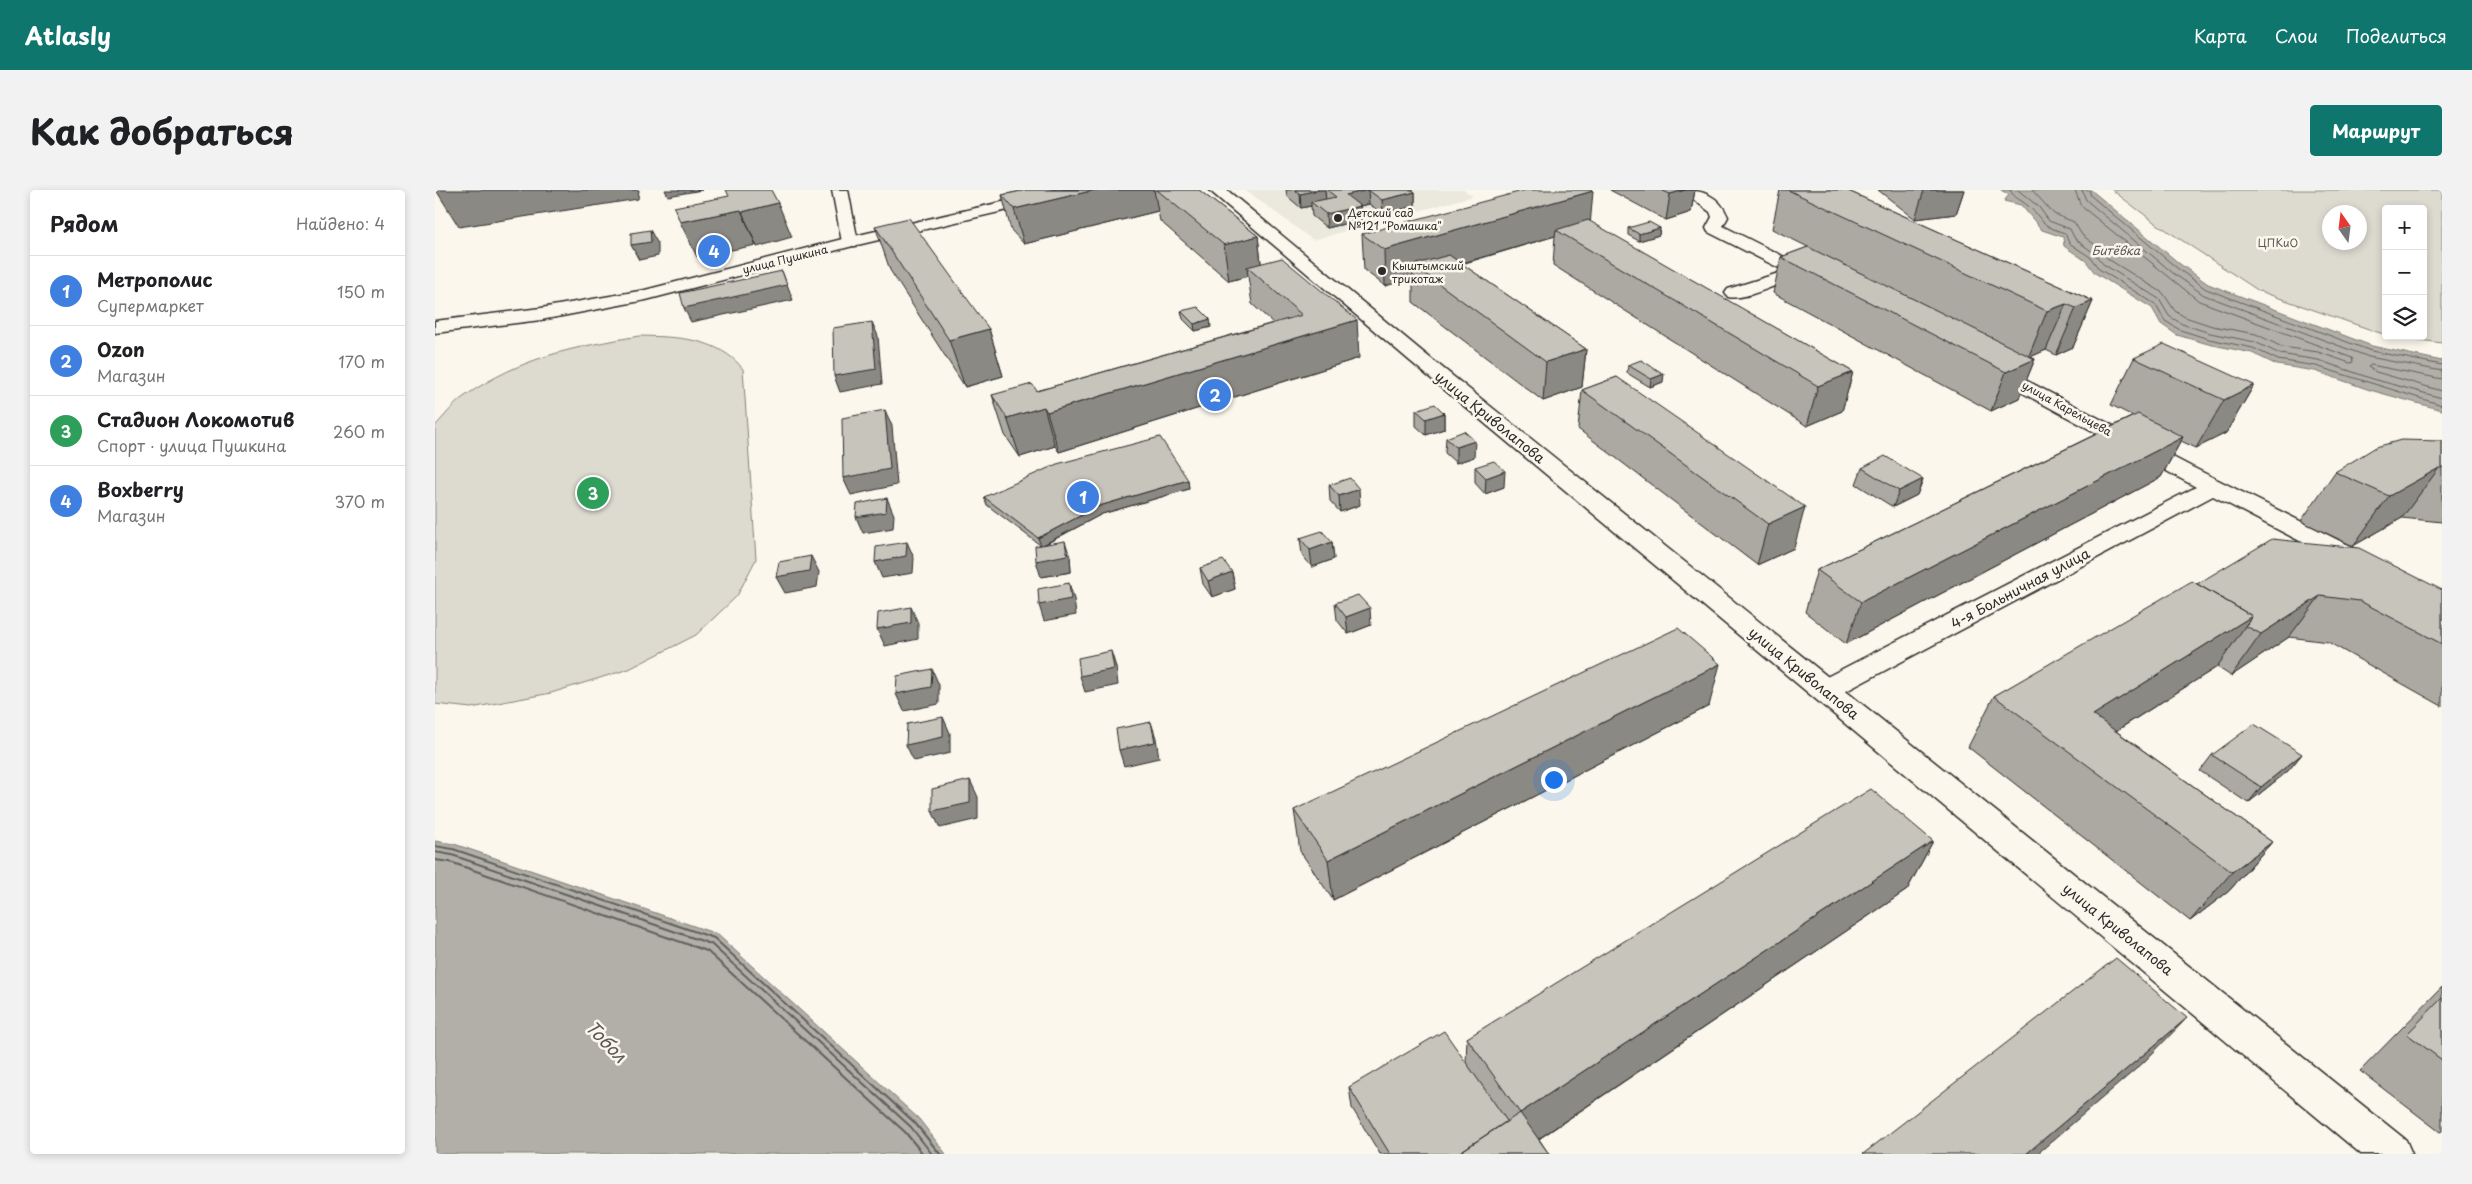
<!DOCTYPE html>
<html lang="ru">
<meta charset="utf-8">
<style>
:root{--surface:#fff;--page:#f2f2f2;--text:#202124;--muted:#757577;--line:#e0e0e0;--accent:#0f766e}
body{margin:0;font-family:"Playpen Sans",sans-serif;background:var(--page);color:var(--text)}
.controls{position:absolute;right:15px;top:15px;display:grid;overflow:hidden;border-radius:5px;box-shadow:0 2px 8px #0003}
.controls button{width:45px;height:45px;display:grid;place-items:center;padding:0;border:0;border-bottom:1px solid var(--line);background:var(--surface);color:var(--text);font:25px sans-serif}
.compass{position:absolute;left:1887px;top:15px;width:45px;height:45px;border-radius:50%;background:var(--surface);box-shadow:0 2px 8px #0003;rotate:346deg}
.you{position:absolute;left:1118px;top:589px;width:18px;height:18px;margin:-12px;border:4px solid #fff;border-radius:50%;background:#1a73e8;box-shadow:0 0 0 8px #1a73e833}
.badge{display:grid;place-items:center;width:32px;height:32px;border-radius:50%;background:var(--accent);color:#fff;font-size:16px;font-weight:700}
.pin{position:absolute;translate:-50% -50%;border:2px solid #fff;box-shadow:0 1px 5px #0006}
.list{margin:0;padding:0;list-style:none}
h2{display:flex;justify-content:space-between;align-items:center;height:65px;margin:0;padding:0 20px;font-size:21px}
h2 small{font-size:16px;font-weight:400;color:var(--muted)}
.list li{display:grid;grid-template-columns:32px 1fr auto;gap:15px;align-items:center;box-sizing:border-box;height:70px;padding:0 20px;border-top:1px solid var(--line)}
.list b{display:block;font-size:19px;white-space:nowrap}
.list p{margin:0;font-size:16px;white-space:nowrap;color:var(--muted)}
.list em{font-size:16px;font-style:normal;color:var(--muted)}
.icon{flex:none;width:28px;height:28px;fill:none;stroke:currentColor;stroke-width:2;stroke-linecap:round;stroke-linejoin:round}
.map{position:relative;flex:none;width:2007px;height:964px;overflow:hidden;border-radius:5px}
header{display:flex;align-items:center;gap:30px;box-sizing:border-box;height:70px;padding:0 25px;background:var(--accent);color:#fff}
header strong{font-size:24px}
nav{display:flex;gap:28px;margin-inline-start:auto;font-size:18px}
.intro{display:flex;align-items:center;justify-content:space-between;box-sizing:border-box;height:120px;padding:0 30px}
h1{margin:0;font-size:35px}
.button{padding:12px 22px;border-radius:5px;background:var(--accent);color:#fff;font-size:18px;font-weight:700}
main{display:flex;gap:30px;padding:0 30px}
aside{flex:1;background:var(--surface);border-radius:5px;box-shadow:0 2px 8px #0003}
.map>svg:first-child{display:block}
.built{fill:#ebe8de}
.green{fill:#dddad0;stroke:#84827e;fill-rule:evenodd}
.water{fill:#b1afa7;stroke:#7b7a75}
.lines{fill:none;stroke-linecap:round;stroke-linejoin:round}
.shore-far1{stroke:#61605d;stroke-width:1}
.shore{stroke:#61605d;stroke-width:2}
.minor-casing{stroke:#2b2b2b;stroke-width:3}
.tertiary-casing{stroke:#2b2b2b;stroke-width:3}
.secondary-casing{stroke:#2b2b2b;stroke-width:3}
.minor{fill:#fbf7ec;fill-rule:evenodd}
.tertiary{fill:#fbf7ec;fill-rule:evenodd}
.secondary{fill:#fbf7ec;fill-rule:evenodd}
.wall{fill:#aba9a2;stroke:#2b2b2b}
.shaded-wall{fill:#8b8984;stroke:#2b2b2b}
.building{fill:#c7c4bc;stroke:#2b2b2b}
.poi-dot{fill:#2b2b2b;stroke:#fbf7ec;stroke-width:2}
.labels{text-anchor:middle;dominant-baseline:central;stroke-width:5;stroke-linejoin:round;paint-order:stroke}
.far-poi-label{font-size:11px;fill:#2b2b2b;stroke:#fbf7ec;text-anchor:start}
.far-park-label{font-size:11px;fill:#585754;stroke:#fbf7ec}
.far-street-label{font-size:11px;fill:#2b2b2b;stroke:#fbf7ec}
.far-water-label{font-size:12px;font-style:italic;fill:#5a5956;stroke:#fbf7ec}
.street-label{font-size:14px;fill:#2b2b2b;stroke:#fbf7ec}
.near-water-label{font-size:18px;font-style:italic;fill:#5a5956;stroke:#fbf7ec}
</style>
<header>
<strong>Atlasly</strong>
<nav><a>Карта</a><a>Слои</a><a>Поделиться</a></nav>
</header>
<div class="intro"><h1>Как добраться</h1><a class="button">Маршрут</a></div>
<main>
<aside>
<h2>Рядом<small>Найдено: 4</small></h2>
<ul class="list">
<li><span class="badge" style="background:#3f7fe0">1</span><div><b>Метрополис</b><p>Супермаркет</p></div><em>150 m</em></li>
<li><span class="badge" style="background:#3f7fe0">2</span><div><b>Ozon</b><p>Магазин</p></div><em>170 m</em></li>
<li><span class="badge" style="background:#2e9e5b">3</span><div><b>Стадион Локомотив</b><p>Спорт · улица Пушкина</p></div><em>260 m</em></li>
<li><span class="badge" style="background:#3f7fe0">4</span><div><b>Boxberry</b><p>Магазин</p></div><em>370 m</em></li>
</ul>
</aside>
<div class="map">
<svg width="2007" height="964" viewBox="0 0 2007 964">
<rect width="100%" height="100%" fill="#fbf7ec"/>
<filter id="ink" filterUnits="userSpaceOnUse"><feTurbulence type="fractalNoise" baseFrequency=".02" numOctaves="2"/><feDisplacementMap in="SourceGraphic" scale="10" xChannelSelector="R" yChannelSelector="G"/><feConvolveMatrix kernelMatrix="1 2 1 2 8 2 1 2 1" color-interpolation-filters="sRGB"/></filter>
<g filter="url(#ink)">
<path class="built" d="M 810,0 L 1029,0 L 1038,6 L 878,50 Z"/>
<path class="green" d="M 1677,0 L 2007,0 L 2007,153 L 1953,146 L 1988,146 L 1988,19 L 1951,19 L 1951,145 L 1824,101 L 1719,32 ZM 1894,22 L 1924,22 L 1924,52 L 1894,52 Z
M 204,146 C 241,147 283,147 308,179 L 321,369 L 302,406 L 261,445 L 194,479 L 116,503 L 36,518 L 0,514 L 0,236 C 10,226 19,213 30,206 C 86,167 139,157 204,146 Z"/>
<path class="water" d="M 1566,0 L 1656,0 L 1745,74 L 1773,94 L 1937,156 L 2007,171 L 2007,220 L 1935,200 L 1880,181 L 1842,175 L 1817,163 L 1773,154 L 1742,145 L 1726,134 L 1717,118 L 1660,83 L 1651,71 L 1629,56 L 1628,47 L 1607,40 L 1586,15 L 1569,11 L 1574,5 Z
M 0,651 L 19,654 L 282,744 L 484,929 L 511,964 L 0,964 Z"/>
<g class="lines">
<path class="shore-far1" d="M 1575,0 C 1580,9 1585,9 1592,15 C 1610,30 1603,35 1630,43 L 1634,53 L 1655,67 L 1664,79 L 1720,114 L 1730,131 L 1745,140 L 1774,149 L 1818,158 L 1843,170 L 1881,176 L 2007,215
M 1583,0 L 1604,17 L 1614,31 L 1635,39 L 1640,49 L 1659,63 L 1668,74 L 1724,109 L 1734,126 L 1747,134 L 1775,143 L 1820,152 L 1845,164 L 1883,170 L 1938,189 L 2007,208
M 1597,0 L 1619,24 L 1639,32 L 1647,45 L 1664,58 L 1673,69 L 1728,103 L 1740,121 L 1750,127 L 1777,136 L 1821,144 L 1847,157 L 1883,162 L 1915,173 L 1918,172 L 1917,168 L 1764,111 L 1646,16 L 1640,0
M 1647,0 L 1651,10 L 1738,83 L 1769,105 L 1934,167 L 2007,181
M 1654,0 L 1656,6 L 1742,78 L 1771,99 L 1936,161 L 2007,175
M 2007,189 L 1936,175 L 1933,177 L 1941,182 L 2007,201"/>
<path class="shore" d="M 0,656 L 18,659 L 279,748 L 480,933 L 505,964
M 0,662 L 17,665 L 276,754 L 476,937 L 497,964
M 0,670 L 15,672 L 272,761 L 470,942 L 488,964"/>
<defs>
<path id="minor" d="M 397,0 L 413,0 L 423,52 L 421,56 L 409,56 L 407,52 Z
M 1246,0 C 1268,0 1284,5 1293,27 L 1288,36 L 1383,84 L 1386,88 L 1383,92 C 1375,94 1368,87 1361,89 C 1342,93 1311,111 1293,107 L 1290,103 L 1293,99 L 1350,81 L 1273,42 L 1271,38 L 1277,27 L 1275,22 Z
M 1556,172 L 1755,276 L 1935,366 L 1938,372 L 1935,378 L 1926,380 L 1917,378 L 1778,306 L 1400,507 L 1390,510 L 1380,507 L 1376,500 L 1380,493 L 1761,297 L 1549,182 L 1546,178 L 1549,174 Z"/>
<path id="tertiary" d="M 774,0 L 792,0 L 989,163 L 1971,950 L 1977,964 L 1926,964 L 975,171 Z"/>
<path id="secondary" d="M 619,0 L 648,0 L 646,3 L 418,56 L 211,110 L 106,130 L 0,143 L 0,131 L 106,118 L 210,100 L 415,47 Z"/>
</defs>
<use href="#minor" class="minor-casing"/>
<use href="#tertiary" class="tertiary-casing"/>
<use href="#secondary" class="secondary-casing"/>
<use href="#minor" class="minor"/>
<use href="#tertiary" class="tertiary"/>
<use href="#secondary" class="secondary"/>
</g>
<path class="wall" d="M 591,0 L 764,0 L 823,46 L 826,73 L 924,168 L 624,262 L 620,256 L 585,267 L 570,245 L 557,205 L 602,201 L 838,133 L 817,114 L 813,86 L 794,91 L 725,31 L 723,21 L 589,54 L 576,40 L 567,5 Z
M 851,0 L 977,0 L 980,2 L 980,16 L 948,24 L 934,14 L 925,16 L 926,30 L 892,38 L 877,26 L 876,16 L 866,18 L 852,6 Z
M 1175,0 L 1260,0 L 1256,22 L 1231,30 Z
M 1345,0 L 1411,0 L 1658,111 L 1638,157 L 1621,165 L 1611,160 L 1595,167 L 1600,169 L 1584,208 L 1556,221 L 1338,103 L 1346,67 L 1373,57 L 1337,39 Z
M 1443,0 L 1529,0 L 1521,24 L 1480,29 Z
M 1155,32 L 1418,182 L 1407,221 L 1372,236 L 1118,75 L 1120,46 L 1027,74 L 1151,159 L 1147,197 L 1108,211 L 978,112 L 978,88 L 950,96 L 929,80 L 927,44 Z
M 440,36 L 554,139 L 568,186 L 530,197 L 455,80 Z
M 1193,38 L 1225,38 L 1224,45 L 1204,51 L 1193,45 Z
M 746,121 L 776,137 L 760,141 L 748,129 Z
M 1699,168 L 1819,195 L 1791,243 L 1761,258 L 1746,251 L 1726,287 L 1411,454 L 1370,422 L 1382,380 L 1698,226 L 1676,215 Z
M 1193,175 L 1228,192 L 1215,197 L 1192,183 Z
M 1182,187 L 1359,358 L 1322,375 L 1143,239 L 1147,200 Z
M 981,220 L 1009,223 L 1009,239 L 991,245 L 981,236 Z
M 1011,248 L 1039,267 L 1021,273 L 1010,263 Z
M 2007,251 L 2007,332 L 1967,328 L 1918,356 L 1866,331 L 1900,282 Z
M 1040,277 L 1069,297 L 1050,304 L 1040,293 Z
M 1427,278 L 1488,289 L 1482,305 L 1458,317 L 1421,294 Z
M 753,290 L 754,299 L 667,324 L 609,355 L 635,367 L 636,382 L 606,387 L 605,355 L 552,315 L 549,307 Z
M 894,295 L 925,315 L 905,322 L 895,311 Z
M 865,348 L 897,352 L 899,369 L 877,377 L 867,365 Z
M 765,378 L 797,382 L 800,399 L 777,407 L 768,394 Z
M 1762,394 L 2007,400 L 2007,516 L 1893,452 L 1854,447 L 1796,486 L 1782,477 L 1681,541 L 1837,652 L 1794,701 L 1755,731 L 1533,557 L 1559,506 Z
M 900,413 L 936,435 L 913,444 L 902,430 Z
M 1274,516 L 898,710 L 865,661 L 859,620 Z
M 1867,564 L 1853,581 L 1813,613 L 1765,581 L 1777,565 Z
M 1498,651 L 1472,700 L 1104,949 L 1114,964 L 945,964 L 917,918 L 914,897 L 1031,872 L 1032,848 Z
M 2007,797 L 2007,941 L 2005,942 L 1925,881 Z"/>
<path class="shaded-wall" d="M 1,0 L 204,0 L 203,9 L 24,37 Z
M 230,0 L 267,0 L 233,6 Z
M 660,0 L 719,0 L 723,21 L 589,54 L 579,19 Z
M 883,0 L 890,0 L 891,12 L 876,12 L 876,16 L 866,18 L 865,4 Z
M 933,0 L 934,14 L 912,19 L 911,5 Z
M 1250,0 L 1260,0 L 1256,22 L 1231,30 L 1235,4 Z
M 1489,0 L 1529,0 L 1521,24 L 1480,29 Z
M 1158,1 L 1155,36 L 1121,40 L 1120,46 L 990,84 L 978,75 L 978,88 L 950,96 L 949,60 Z
M 980,2 L 980,16 L 948,24 L 947,10 Z
M 343,13 L 357,47 L 322,57 L 307,22 Z
M 925,16 L 926,30 L 892,38 L 891,24 Z
M 306,20 L 321,55 L 262,67 L 245,32 Z
M 1225,38 L 1224,45 L 1204,51 L 1204,44 Z
M 215,40 L 223,54 L 223,66 L 204,70 L 196,55 Z
M 823,46 L 827,82 L 812,77 L 813,86 L 794,91 L 789,55 Z
M 347,81 L 358,110 L 256,132 L 249,118 Z
M 1658,111 L 1638,157 L 1621,165 L 1641,118 Z
M 1631,114 L 1611,160 L 1593,168 L 1612,121 Z
M 775,129 L 776,137 L 760,141 L 759,134 Z
M 922,130 L 924,168 L 624,262 L 612,222 Z
M 437,132 L 443,146 L 447,194 L 405,202 L 399,186 Z
M 554,139 L 568,186 L 530,197 L 514,150 Z
M 1151,159 L 1147,197 L 1108,211 L 1111,172 Z
M 1600,169 L 1584,208 L 1556,221 L 1571,182 Z
M 1418,182 L 1407,221 L 1372,236 L 1383,196 Z
M 1229,184 L 1228,192 L 1215,197 L 1216,189 Z
M 1819,195 L 1791,243 L 1761,258 L 1789,210 Z
M 609,217 L 620,256 L 585,267 L 572,228 Z
M 450,220 L 457,236 L 462,295 L 416,305 L 408,288 Z
M 1009,223 L 1009,239 L 991,245 L 991,229 Z
M 1748,247 L 1726,287 L 1411,454 L 1426,412 Z
M 1040,251 L 1039,267 L 1021,273 L 1021,257 Z
M 2004,278 L 1967,328 L 1918,356 L 1954,306 Z
M 1070,281 L 1069,297 L 1050,304 L 1051,288 Z
M 1488,289 L 1482,305 L 1458,317 L 1464,301 Z
M 753,290 L 754,299 L 667,324 L 606,356 L 603,348 L 664,316 Z
M 924,299 L 925,315 L 905,322 L 904,306 Z
M 452,308 L 459,325 L 458,338 L 428,343 L 421,327 Z
M 1370,317 L 1359,358 L 1322,375 L 1333,334 Z
M 630,351 L 635,367 L 636,382 L 606,387 L 601,371 Z
M 472,352 L 479,368 L 478,383 L 447,388 L 440,372 Z
M 897,352 L 899,369 L 877,377 L 875,360 Z
M 376,366 L 384,382 L 382,397 L 350,403 L 341,387 Z
M 797,382 L 800,399 L 777,407 L 773,391 Z
M 634,393 L 639,409 L 641,425 L 609,431 L 604,415 Z
M 1885,406 L 1854,447 L 1796,486 L 1826,444 Z
M 476,417 L 483,433 L 483,449 L 450,456 L 442,439 Z
M 935,418 L 936,435 L 913,444 L 911,427 Z
M 1817,426 L 1782,477 L 1641,566 L 1658,525 Z
M 676,461 L 681,477 L 683,495 L 650,502 L 645,486 Z
M 1285,474 L 1274,516 L 898,710 L 893,670 Z
M 497,479 L 504,495 L 504,514 L 469,521 L 461,504 Z
M 508,527 L 515,543 L 515,563 L 479,571 L 471,555 Z
M 716,532 L 721,548 L 724,568 L 689,576 L 684,560 Z
M 1867,564 L 1853,581 L 1813,613 L 1826,597 Z
M 535,590 L 543,607 L 543,629 L 505,638 L 497,621 Z
M 1498,651 L 1472,700 L 1081,964 L 1085,923 Z
M 1837,652 L 1794,701 L 1755,731 L 1797,682 Z
M 1752,828 L 1708,873 L 1602,964 L 1591,964 Z"/>
<path class="building" d="M 291,0 L 336,0 L 343,13 L 307,22 L 306,20 L 245,32 L 239,17 L 294,6 Z
M 591,0 L 660,0 L 579,19 L 567,5 Z
M 722,0 L 764,0 L 823,46 L 789,55 Z
M 860,0 L 883,0 L 865,4 Z
M 892,0 L 977,0 L 980,2 L 947,10 L 933,0 L 911,5 L 925,16 L 891,24 L 876,12 L 901,7 Z
M 1091,0 L 1156,0 L 1158,1 L 949,60 L 927,44 Z
M 1226,0 L 1250,0 L 1235,4 Z
M 1353,0 L 1411,0 L 1658,111 L 1641,118 L 1631,114 L 1612,121 Z
M 474,28 L 554,139 L 514,150 L 440,36 Z
M 1153,30 L 1418,182 L 1383,196 L 1121,40 Z
M 1214,32 L 1225,38 L 1204,44 L 1193,38 Z
M 215,40 L 216,52 L 196,55 L 196,43 Z
M 1373,57 L 1600,169 L 1571,182 L 1346,67 Z
M 1014,65 L 1151,159 L 1111,172 L 978,75 Z
M 847,68 L 922,130 L 612,222 L 609,217 L 572,228 L 557,205 L 597,194 L 602,201 L 867,125 L 812,77 Z
M 347,81 L 352,95 L 249,118 L 245,103 Z
M 763,117 L 775,129 L 759,134 L 746,121 Z
M 437,132 L 441,179 L 399,186 L 398,138 Z
M 1729,154 L 1819,195 L 1789,210 L 1699,168 Z
M 1206,170 L 1229,184 L 1216,189 L 1193,175 Z
M 1182,187 L 1370,317 L 1333,334 L 1147,200 Z
M 1000,214 L 1009,223 L 991,229 L 981,220 Z
M 450,220 L 455,279 L 408,288 L 407,228 Z
M 1703,224 L 1748,247 L 1426,412 L 1382,380 Z
M 1029,241 L 1040,251 L 1021,257 L 1011,248 Z
M 725,247 L 753,290 L 664,316 L 603,348 L 549,307 L 622,274 Z
M 1966,250 L 2007,251 L 2007,278 L 2004,278 L 1954,306 L 1900,282 L 1941,257 Z
M 1450,266 L 1488,289 L 1464,301 L 1427,278 Z
M 1059,271 L 1070,281 L 1051,288 L 1040,277 Z
M 915,288 L 924,299 L 904,306 L 894,295 Z
M 452,308 L 451,322 L 421,327 L 422,314 Z
M 887,341 L 897,352 L 875,360 L 865,348 Z
M 1837,349 L 1924,358 L 2007,400 L 2007,454 L 1925,411 L 1885,406 L 1826,444 L 1811,436 L 1817,426 L 1762,394 Z
M 630,351 L 632,365 L 601,371 L 600,356 Z
M 472,352 L 471,366 L 440,372 L 441,357 Z
M 376,366 L 374,381 L 341,387 L 344,372 Z
M 788,370 L 797,382 L 773,391 L 765,378 Z
M 1757,391 L 1817,426 L 1658,525 L 1837,652 L 1797,682 L 1559,506 Z
M 634,393 L 636,409 L 604,415 L 603,399 Z
M 923,405 L 935,418 L 911,427 L 900,413 Z
M 476,417 L 476,433 L 442,439 L 443,423 Z
M 1243,438 L 1285,474 L 893,670 L 859,620 Z
M 676,461 L 679,479 L 645,486 L 643,468 Z
M 497,479 L 496,497 L 461,504 L 462,486 Z
M 508,527 L 508,547 L 471,555 L 472,534 Z
M 716,532 L 720,552 L 684,560 L 681,539 Z
M 1819,534 L 1867,564 L 1826,597 L 1777,565 Z
M 535,590 L 535,613 L 497,621 L 497,599 Z
M 1436,599 L 1498,651 L 1085,923 L 1032,848 Z
M 1681,768 L 1752,828 L 1591,964 L 1428,964 Z
M 2007,808 L 2007,870 L 1972,844 Z
M 1009,841 L 1072,931 L 1022,964 L 955,964 L 914,897 Z
M 1085,923 L 1114,964 L 1022,964 Z"/>
</g>
<g class="poi-dot">
<circle cx="903" cy="28" r="5"/>
<circle cx="947" cy="81" r="5"/>
</g>
<g class="labels">
<g class="far-poi-label">
<text x="913" y="22">Детский сад<tspan x="913" dy="13">№121 "Ромашка"</tspan></text>
<text x="957" y="75">Кыштымский<tspan x="957" dy="13">трикотаж</tspan></text>
</g>
<g class="far-park-label">
<text x="1843" y="52">ЦПКиО</text>
</g>
<g class="far-street-label">
<text transform="translate(350 69) rotate(-14)">улица Пушкина</text>
<text transform="translate(1632 218) rotate(29)">улица Карельцева</text>
</g>
<g class="far-water-label">
<text x="1681" y="60">Битёвка</text>
</g>
<g class="street-label">
<text transform="translate(1055 227) rotate(39)">улица Криволапова</text>
<text transform="translate(1585 398) rotate(-28)">4-я Больничная улица</text>
<text transform="translate(1369 483) rotate(39)">улица Криволапова</text>
<text transform="translate(1683 739) rotate(39)">улица Криволапова</text>
</g>
<g class="near-water-label">
<text transform="translate(172 851) rotate(46)">Тобол</text>
</g>
</g>
</svg>
<div class="controls">
<button>+</button>
<button>−</button>
<button><svg class="icon" aria-label="layers" viewBox="0 0 24 24"><path d="M12 4l9 5-9 5-9-5zM3 14l9 5 9-5"/></svg></button>
</div>
<svg class="compass" viewBox="-18 -18 36 36"><path d="M0-13l5 13h-10z" fill="#e53935"/><path d="M0 13l5-13h-10z" fill="#757577"/></svg>
<div class="you"></div>
<div class="pin badge" style="left:648px;top:307px;background:#3f7fe0">1</div>
<div class="pin badge" style="left:780px;top:205px;background:#3f7fe0">2</div>
<div class="pin badge" style="left:158px;top:303px;background:#2e9e5b">3</div>
<div class="pin badge" style="left:279px;top:61px;background:#3f7fe0">4</div>
</div>
</main>
